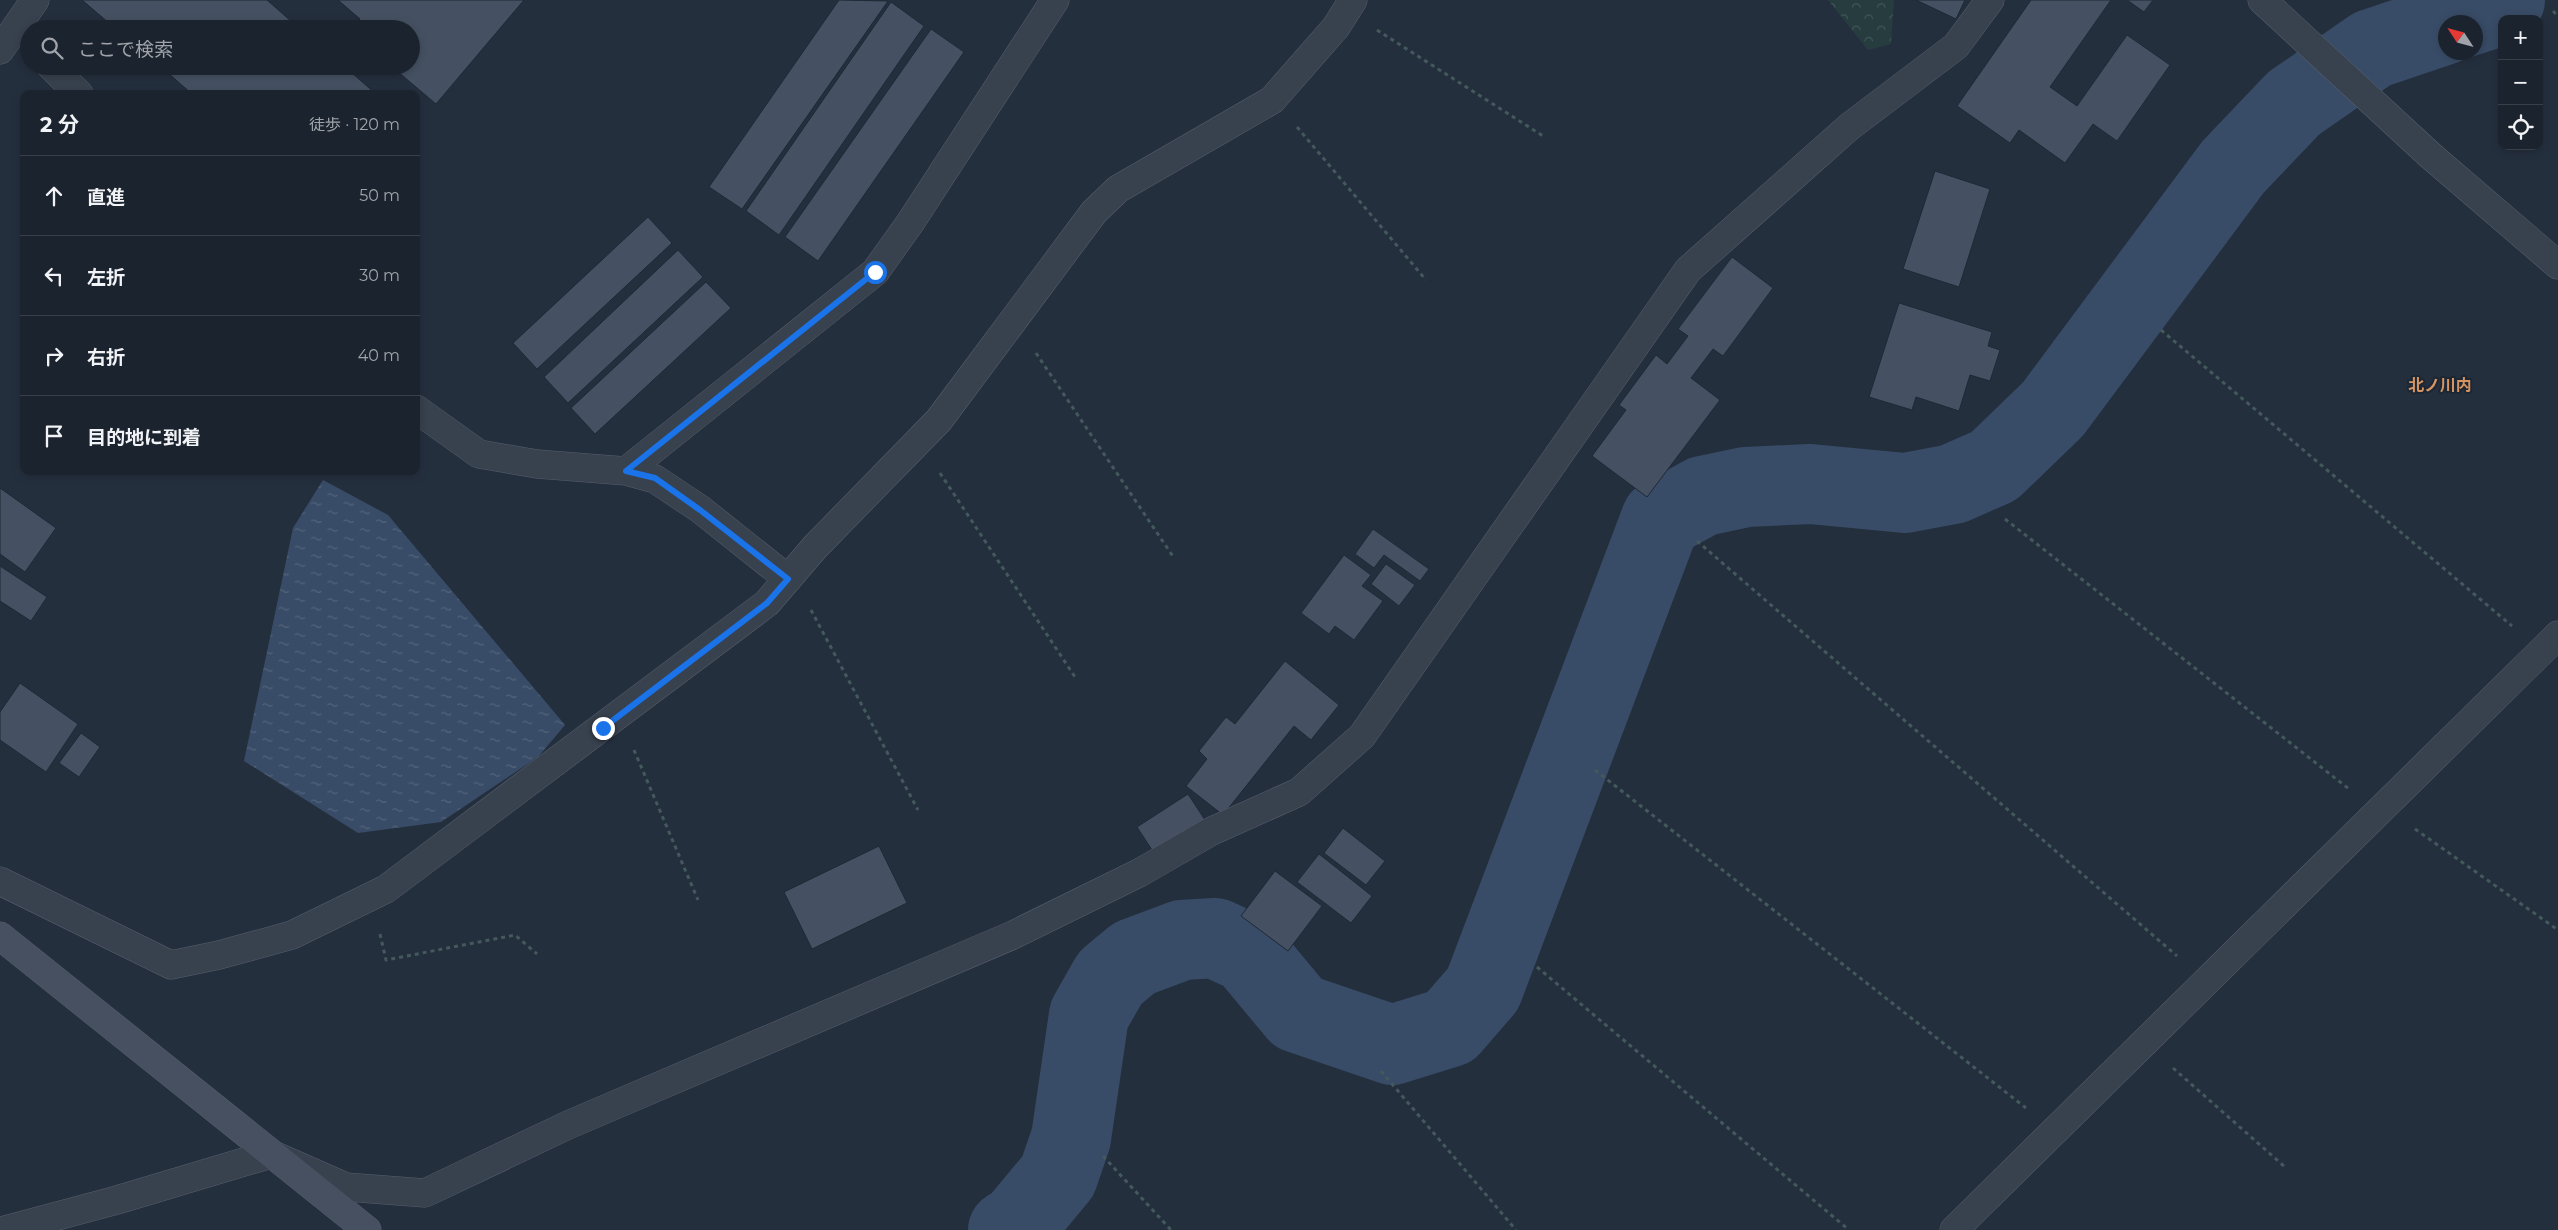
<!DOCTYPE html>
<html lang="ja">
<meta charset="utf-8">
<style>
:root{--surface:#1b232e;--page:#242b36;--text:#f1f3f6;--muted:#a0a4aa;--line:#39404a}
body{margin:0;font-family:Montserrat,"Noto Sans JP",sans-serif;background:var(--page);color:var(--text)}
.controls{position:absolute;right:15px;top:15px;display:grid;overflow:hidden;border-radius:10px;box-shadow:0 2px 8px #0003}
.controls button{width:45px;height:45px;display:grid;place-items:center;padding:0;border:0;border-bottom:1px solid var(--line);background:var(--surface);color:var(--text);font:25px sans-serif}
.compass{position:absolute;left:2438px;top:15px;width:45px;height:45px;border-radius:50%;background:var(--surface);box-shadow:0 2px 8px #0003;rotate:306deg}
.stop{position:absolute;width:15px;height:15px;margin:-11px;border:4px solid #1a73e8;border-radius:50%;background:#fff}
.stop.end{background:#1a73e8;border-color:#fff;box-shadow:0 1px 5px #0008}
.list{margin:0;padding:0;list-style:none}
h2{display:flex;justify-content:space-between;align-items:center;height:65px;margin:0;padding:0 20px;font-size:21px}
h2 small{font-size:16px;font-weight:400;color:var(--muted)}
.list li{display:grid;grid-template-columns:32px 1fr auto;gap:15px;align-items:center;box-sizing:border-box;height:80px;padding:0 20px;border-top:1px solid var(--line)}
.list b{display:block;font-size:19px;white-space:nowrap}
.list em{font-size:16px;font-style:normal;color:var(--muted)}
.icon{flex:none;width:28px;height:28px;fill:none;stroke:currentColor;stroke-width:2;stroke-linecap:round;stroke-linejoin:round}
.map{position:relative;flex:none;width:2558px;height:1230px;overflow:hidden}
.search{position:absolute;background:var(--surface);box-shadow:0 2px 8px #0003;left:20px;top:20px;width:400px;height:55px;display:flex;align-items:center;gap:12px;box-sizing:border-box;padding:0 18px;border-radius:28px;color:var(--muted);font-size:19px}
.panel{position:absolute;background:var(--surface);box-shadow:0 2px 8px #0003;left:20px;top:90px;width:400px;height:385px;border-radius:10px}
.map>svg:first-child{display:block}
.forest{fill:url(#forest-crowns)}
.water{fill:url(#water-ripples)}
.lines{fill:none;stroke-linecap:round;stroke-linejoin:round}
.river{stroke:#394c67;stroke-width:80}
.building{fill:#455162;stroke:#1f2835}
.street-casing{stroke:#565f6c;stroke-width:29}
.secondary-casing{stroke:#565f6c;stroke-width:29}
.path{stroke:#44595c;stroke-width:3;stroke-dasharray:4 4;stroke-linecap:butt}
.street{stroke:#38414e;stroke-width:28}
.secondary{stroke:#465061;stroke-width:28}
.route{stroke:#1a73e8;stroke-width:6}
.labels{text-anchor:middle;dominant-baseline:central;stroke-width:4;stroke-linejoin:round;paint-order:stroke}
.quarter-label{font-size:16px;font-weight:bold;fill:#d59563;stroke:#1d2633}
</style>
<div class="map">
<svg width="2558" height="1230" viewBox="0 0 2558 1230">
<defs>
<pattern id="forest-crowns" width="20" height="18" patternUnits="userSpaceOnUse" patternTransform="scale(1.25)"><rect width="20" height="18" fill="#263c3f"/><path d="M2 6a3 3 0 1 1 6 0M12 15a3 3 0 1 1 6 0" fill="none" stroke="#435659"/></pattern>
<pattern id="water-ripples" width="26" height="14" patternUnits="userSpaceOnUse" patternTransform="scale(1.25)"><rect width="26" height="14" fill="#394c67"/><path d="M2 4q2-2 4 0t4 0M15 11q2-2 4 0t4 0" fill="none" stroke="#53647b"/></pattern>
</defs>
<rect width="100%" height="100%" fill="#242f3e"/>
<path class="forest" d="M 1828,0 L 1894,0 L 1891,44 L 1868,50 Z"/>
<path class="water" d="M 323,480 L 388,515 L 565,725 L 538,757 L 441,822 L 358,833 L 244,761 L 293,528 Z"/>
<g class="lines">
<path class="river" d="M 2450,22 L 2487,10 L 2505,0
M 1008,1230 L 1018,1224 L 1058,1176 L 1071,1138 L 1089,1015 L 1110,978 L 1134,958 L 1182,940 L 1215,938 L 1248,953 L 1298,1013 L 1392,1045 L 1450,1027 L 1483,989 L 1661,519 L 1703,496 L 1746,487 L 1810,484 L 1905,493 L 1953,484 L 1994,466 L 2053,409 L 2233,167 L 2294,103 L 2372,49 L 2446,24"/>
</g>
<path class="building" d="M 82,0 L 267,0 L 300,29 L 116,29 Z
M 338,0 L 524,0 L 436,104 L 391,66 L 411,66 L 411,29 L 352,29 L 360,19 Z
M 839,0 L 888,1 L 742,209 L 709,187 Z
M 1916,0 L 1965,0 L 1956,19 Z
M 2031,0 L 2111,0 L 2050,87 L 2077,106 L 2127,35 L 2170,65 L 2117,141 L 2093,124 L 2065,163 L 2019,130 L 2010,143 L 1957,106 Z
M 2127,0 L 2153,0 L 2144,12 Z
M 891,2 L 924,26 L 779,235 L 746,211 Z
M 931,29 L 964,52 L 818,261 L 785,237 Z
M 160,66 L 344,66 L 376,94 L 192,94 Z
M 1935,171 L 1990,189 L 1959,287 L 1903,269 Z
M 648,217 L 672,243 L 537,369 L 513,343 Z
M 678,250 L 703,277 L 568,403 L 544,377 Z
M 1732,257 L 1773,288 L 1723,356 L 1713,349 L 1691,378 L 1720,400 L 1647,497 L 1592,456 L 1626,410 L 1619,405 L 1656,355 L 1667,364 L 1688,336 L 1678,329 Z
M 706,282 L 731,308 L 595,434 L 571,408 Z
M 1899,303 L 1992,332 L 1988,346 L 2000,350 L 1990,381 L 1970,375 L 1959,411 L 1916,397 L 1912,410 L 1869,397 Z
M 0,488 L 56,528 L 25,572 L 0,554 Z
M 1373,529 L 1429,569 L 1420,581 L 1384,555 L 1374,568 L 1355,554 Z
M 1344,555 L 1371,575 L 1362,586 L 1383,601 L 1354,640 L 1335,626 L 1329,634 L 1301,613 Z
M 1386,564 L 1415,585 L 1399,606 L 1371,584 Z
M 0,566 L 47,597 L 31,621 L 0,601 Z
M 1285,661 L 1339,705 L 1311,740 L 1294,726 L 1223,815 L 1186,786 L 1207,759 L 1199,751 L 1226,717 L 1235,724 Z
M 20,683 L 78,724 L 46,772 L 0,740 L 0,712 Z
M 81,733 L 100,747 L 79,777 L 59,763 Z
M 1188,794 L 1205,820 L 1154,853 L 1137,827 Z
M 1343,828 L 1385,861 L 1366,885 L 1324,853 Z
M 879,846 L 907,903 L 812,949 L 784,892 Z
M 1319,854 L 1372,896 L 1351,923 L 1297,882 Z
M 1275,871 L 1322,906 L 1288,951 L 1241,916 Z"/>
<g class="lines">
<defs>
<path id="street" d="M 2262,0 L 2431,156 L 2558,265
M 0,50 L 35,0
M 51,66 L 79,94
M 416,409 L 479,454 L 537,464 L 626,471 L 655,479 L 700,509 L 788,579
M 626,471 L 875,272 L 910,223 L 1055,0
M 0,881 L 171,965 L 219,955 L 292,935 L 386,889 L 767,603 L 815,547 L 939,420 L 1094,212 L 1118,189 L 1272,100 L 1336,27 L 1353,0
M 5,1230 L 117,1200 L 271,1154 L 346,1187 L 425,1193 L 568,1125 L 1013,935 L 1139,873 L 1212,831 L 1299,792 L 1362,736 L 1688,270 L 1849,127 L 1956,46 L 1990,0
M 1954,1230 L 2558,635"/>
<path id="secondary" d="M 0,936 L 367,1230"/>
</defs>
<use href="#street" class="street-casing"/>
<use href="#secondary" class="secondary-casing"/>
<path class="path" d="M 2553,11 L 2558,16
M 1377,30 L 1543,136
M 1297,127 L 1426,280
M 2161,330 L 2512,626
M 1036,353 L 1174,558
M 940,473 L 1075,677
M 2005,519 L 2349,789
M 1697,541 L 2177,956
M 811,610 L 918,810
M 634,750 L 698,900
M 1595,770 L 2026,1108
M 2415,829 L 2558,930
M 380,934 L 386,960 L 515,935 L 537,954
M 1537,967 L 1849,1230
M 2173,1068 L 2285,1167
M 1381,1071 L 1516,1230
M 1103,1156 L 1171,1230"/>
<use href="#street" class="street"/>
<use href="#secondary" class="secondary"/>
</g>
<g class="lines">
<path class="route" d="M 603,728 L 767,603 L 788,579 L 700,510 L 655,478 L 626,471 L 875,272"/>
</g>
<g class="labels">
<g class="quarter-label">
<text x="2440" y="385">北ノ川内</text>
</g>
</g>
</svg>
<div class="controls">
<button>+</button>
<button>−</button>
<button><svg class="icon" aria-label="locate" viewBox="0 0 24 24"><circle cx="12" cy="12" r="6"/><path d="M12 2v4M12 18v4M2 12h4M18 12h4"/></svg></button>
</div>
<svg class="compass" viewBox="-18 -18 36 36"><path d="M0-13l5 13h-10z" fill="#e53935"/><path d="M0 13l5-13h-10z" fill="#a0a4aa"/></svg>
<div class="stop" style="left:875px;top:272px"></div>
<div class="stop end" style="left:603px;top:728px"></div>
<div class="search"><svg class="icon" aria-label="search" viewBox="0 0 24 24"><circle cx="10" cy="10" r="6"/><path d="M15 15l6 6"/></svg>ここで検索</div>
<section class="panel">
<h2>2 分<small>徒歩 · 120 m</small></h2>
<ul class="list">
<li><svg class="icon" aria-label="ahead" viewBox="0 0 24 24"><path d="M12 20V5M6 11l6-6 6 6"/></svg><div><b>直進</b></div><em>50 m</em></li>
<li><svg class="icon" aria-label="left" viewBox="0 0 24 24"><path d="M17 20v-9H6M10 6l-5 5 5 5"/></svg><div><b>左折</b></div><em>30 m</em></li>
<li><svg class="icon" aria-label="right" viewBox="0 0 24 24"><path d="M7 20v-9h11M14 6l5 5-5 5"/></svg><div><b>右折</b></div><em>40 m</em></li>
<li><svg class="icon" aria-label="arrive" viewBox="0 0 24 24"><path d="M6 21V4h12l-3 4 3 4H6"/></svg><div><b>目的地に到着</b></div></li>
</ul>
</section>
</div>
